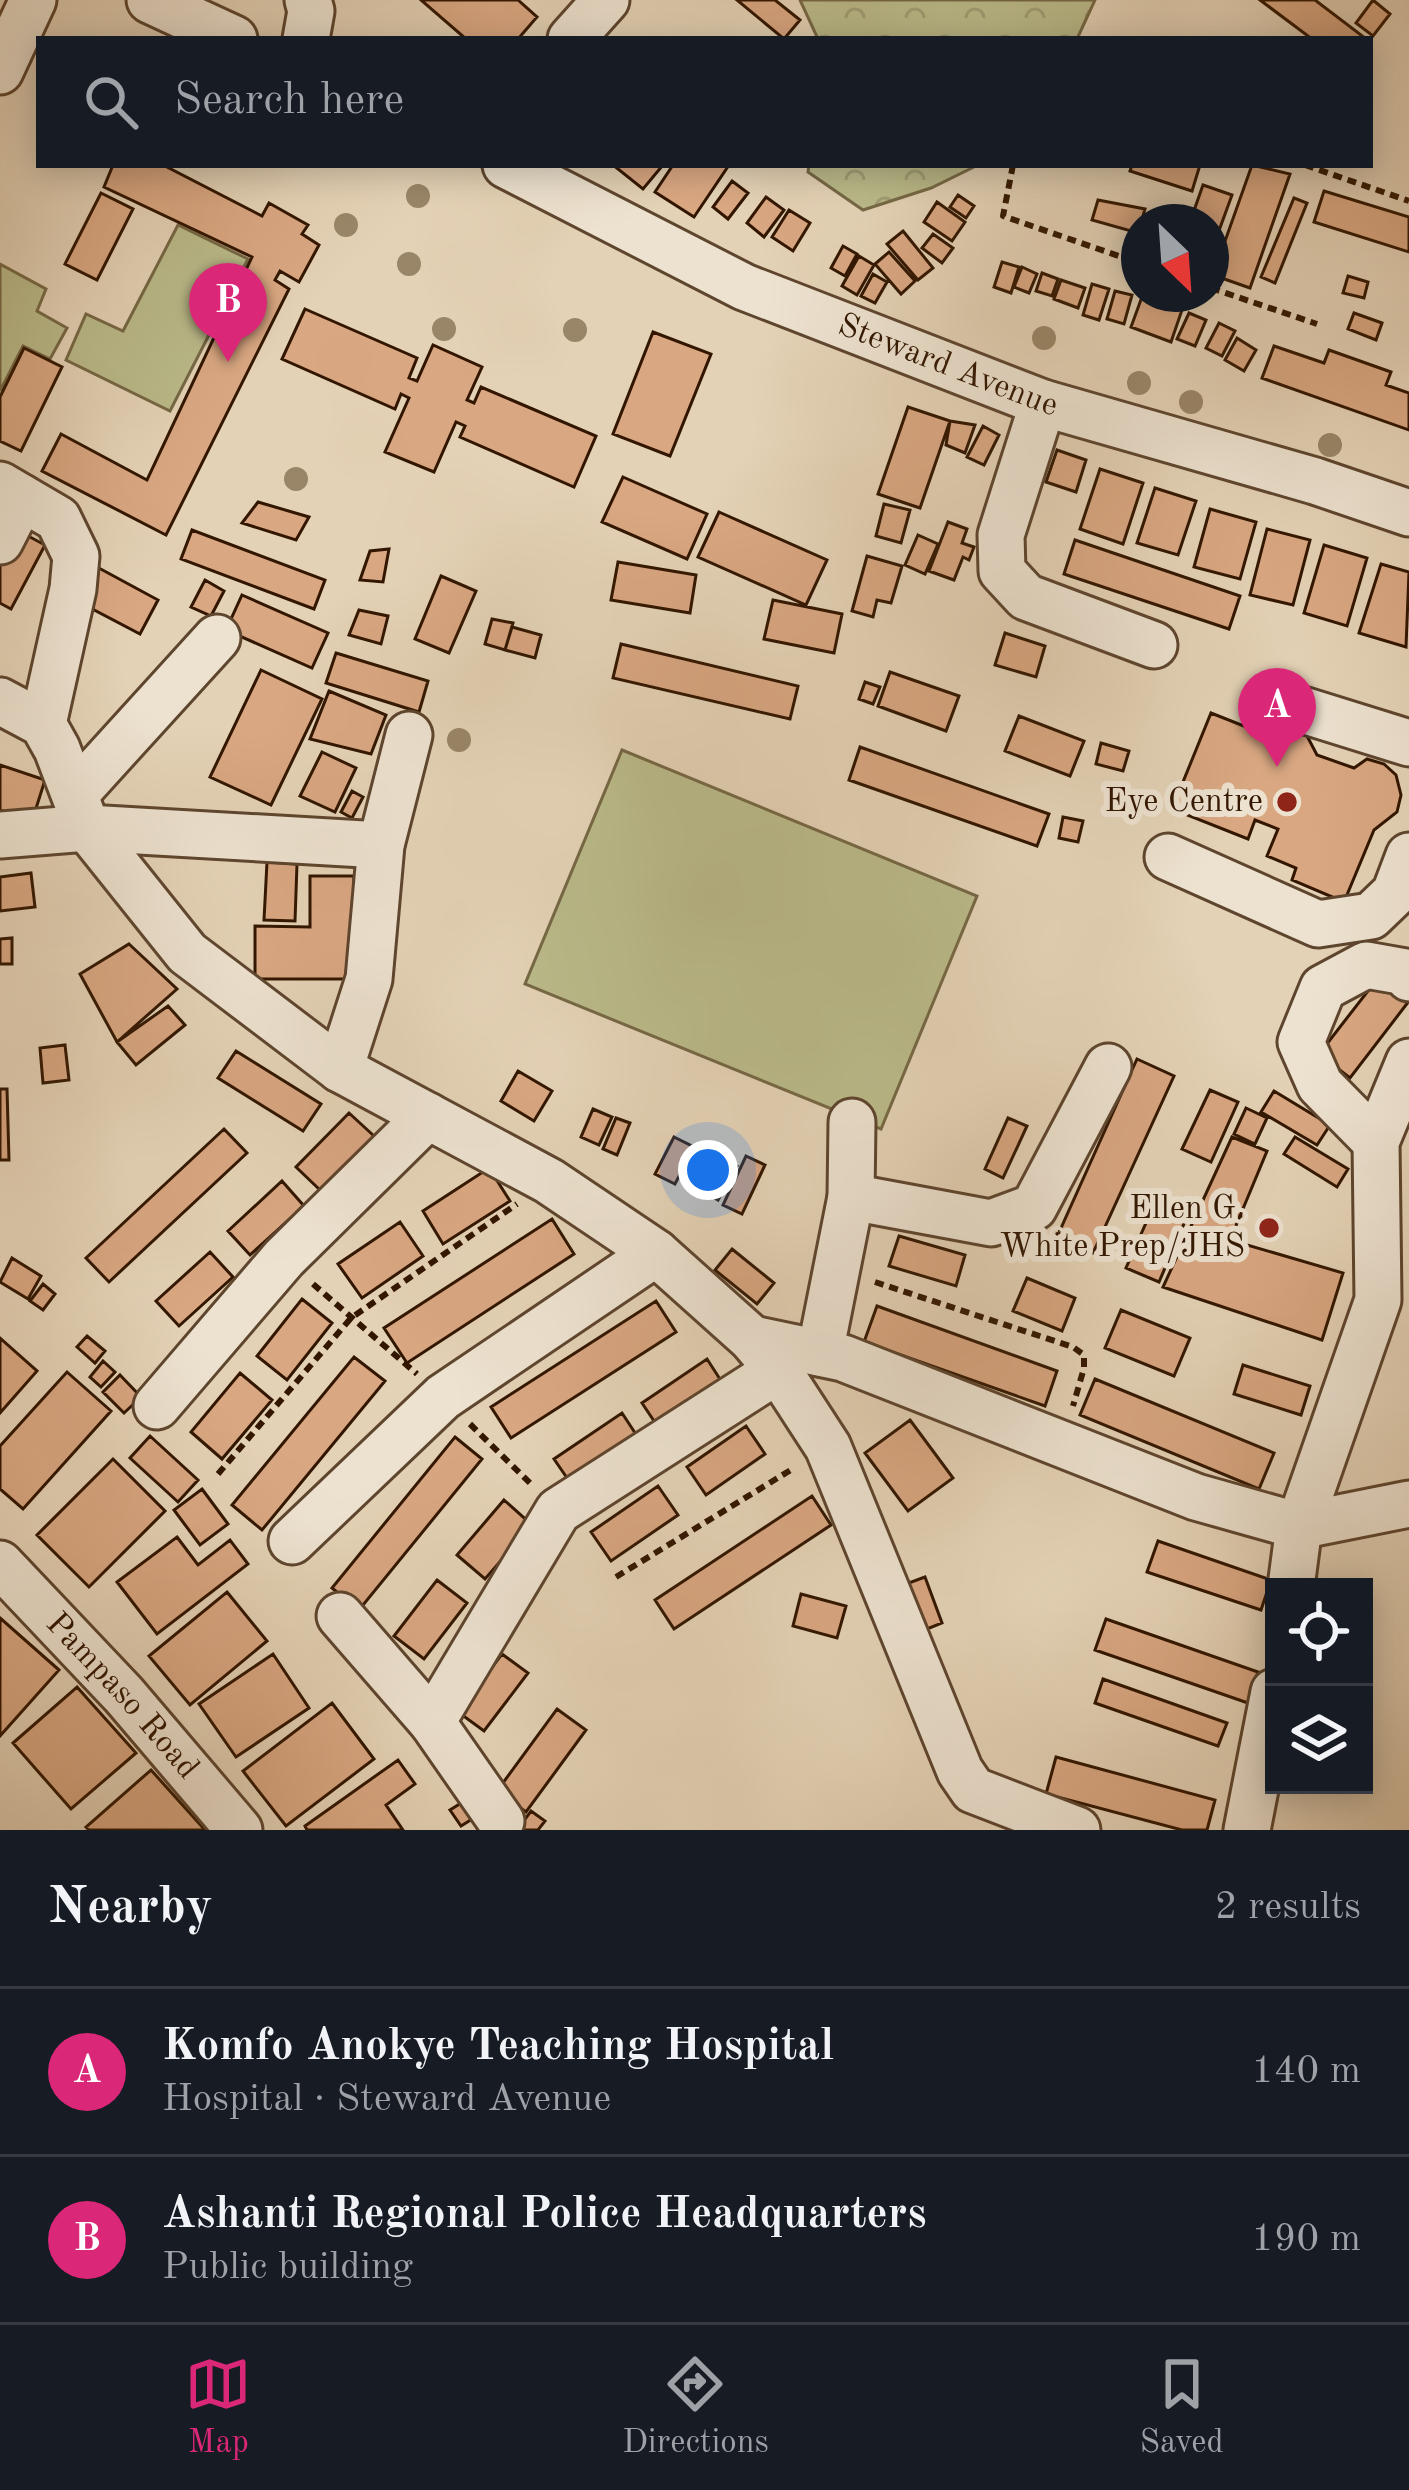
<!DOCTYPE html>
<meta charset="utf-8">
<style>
:root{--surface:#171b24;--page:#20242c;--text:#f1f3f6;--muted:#9ea1a6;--line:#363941;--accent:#db2777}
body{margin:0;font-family:"Old Standard TT",serif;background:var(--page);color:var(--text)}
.controls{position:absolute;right:36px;bottom:36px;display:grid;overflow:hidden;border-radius:0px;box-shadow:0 6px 30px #0003}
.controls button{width:108px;height:108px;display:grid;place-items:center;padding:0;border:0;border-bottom:3px solid var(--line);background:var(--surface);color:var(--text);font:60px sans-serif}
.compass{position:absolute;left:1121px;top:204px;width:108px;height:108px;border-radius:50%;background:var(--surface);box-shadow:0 6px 30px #0003;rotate:155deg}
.you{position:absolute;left:708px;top:1170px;width:42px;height:42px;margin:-30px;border:9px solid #fff;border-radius:50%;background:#1a73e8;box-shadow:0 0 0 18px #1a73e833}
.badge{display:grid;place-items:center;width:78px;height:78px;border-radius:50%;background:var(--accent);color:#fff;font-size:39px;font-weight:700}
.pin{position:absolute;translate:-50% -99px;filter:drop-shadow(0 3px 6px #0008)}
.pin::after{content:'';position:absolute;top:63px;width:42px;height:36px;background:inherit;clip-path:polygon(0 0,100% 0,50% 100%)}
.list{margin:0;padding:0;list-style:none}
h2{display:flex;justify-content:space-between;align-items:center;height:156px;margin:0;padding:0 48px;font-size:51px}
h2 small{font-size:39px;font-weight:400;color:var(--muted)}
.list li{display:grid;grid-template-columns:78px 1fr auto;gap:36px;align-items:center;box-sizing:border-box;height:168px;padding:0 48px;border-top:3px solid var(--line)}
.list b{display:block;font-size:45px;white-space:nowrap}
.list p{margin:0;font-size:39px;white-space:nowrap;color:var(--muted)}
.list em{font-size:39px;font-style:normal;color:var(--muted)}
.icon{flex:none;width:66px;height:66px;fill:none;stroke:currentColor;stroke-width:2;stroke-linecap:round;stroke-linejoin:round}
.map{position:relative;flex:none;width:1409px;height:1830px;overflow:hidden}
.search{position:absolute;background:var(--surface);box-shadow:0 6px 30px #0003;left:36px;right:36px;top:36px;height:132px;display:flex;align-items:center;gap:30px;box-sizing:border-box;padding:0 42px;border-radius:0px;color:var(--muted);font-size:45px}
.sheet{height:492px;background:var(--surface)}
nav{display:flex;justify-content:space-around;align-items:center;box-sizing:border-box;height:168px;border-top:3px solid var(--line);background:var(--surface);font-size:33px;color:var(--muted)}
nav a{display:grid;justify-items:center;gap:6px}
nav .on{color:var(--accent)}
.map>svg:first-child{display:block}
.grass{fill:#baba8a;stroke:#766845;stroke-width:3}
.forest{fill:url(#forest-crowns);stroke:#766845;stroke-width:3}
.building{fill:#d9a782;stroke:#321600;stroke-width:3}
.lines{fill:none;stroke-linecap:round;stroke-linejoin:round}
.minor-casing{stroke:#5e452e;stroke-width:51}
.path{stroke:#321600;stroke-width:6;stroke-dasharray:9 6;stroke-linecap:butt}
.minor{stroke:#ede2d0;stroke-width:45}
.tree{fill:#998668}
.poi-dot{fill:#8f2418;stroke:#ede2d0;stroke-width:4.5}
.labels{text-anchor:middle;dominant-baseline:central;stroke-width:12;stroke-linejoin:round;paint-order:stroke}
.street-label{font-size:33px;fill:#321600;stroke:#ede2d0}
.poi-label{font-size:33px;fill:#321600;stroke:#ede2d0;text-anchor:end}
</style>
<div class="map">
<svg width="1409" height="1830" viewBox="0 0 1409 1830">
<defs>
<pattern id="forest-crowns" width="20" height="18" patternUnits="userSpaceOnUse" patternTransform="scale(3)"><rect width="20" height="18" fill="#baba8a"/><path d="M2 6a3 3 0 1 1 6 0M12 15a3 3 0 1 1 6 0" fill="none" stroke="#a09f75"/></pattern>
</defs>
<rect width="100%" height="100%" fill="#e4d2b6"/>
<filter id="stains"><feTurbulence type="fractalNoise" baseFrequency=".00167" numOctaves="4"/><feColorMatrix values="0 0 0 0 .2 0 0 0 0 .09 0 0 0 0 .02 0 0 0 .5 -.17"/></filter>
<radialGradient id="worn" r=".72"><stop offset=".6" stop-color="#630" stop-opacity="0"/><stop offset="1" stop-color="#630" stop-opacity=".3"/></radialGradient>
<path class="grass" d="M 178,225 L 248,259 L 170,411 L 66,360 L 86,314 L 123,331 Z
M 0,264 L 46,289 L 37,311 L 67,328 L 50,359 L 23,346 L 0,391 Z
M 622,750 L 977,896 L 881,1129 L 525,984 Z"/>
<path class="forest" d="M 800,0 L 1095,0 L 1077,39 L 818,39 Z
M 809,165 L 978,165 L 931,188 L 863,210 L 808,172 Z"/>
<path class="building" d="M 421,0 L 518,0 L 537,17 L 518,39 L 466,39 Z
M 737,0 L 775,0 L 800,20 L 784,39 Z
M 1260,0 L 1315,0 L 1365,38 L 1312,39 Z
M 1373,0 L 1390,14 L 1373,36 L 1356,23 Z
M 113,165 L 163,165 L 262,216 L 269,203 L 308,225 L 302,234 L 319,245 L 299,282 L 280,271 L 275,280 L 289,289 L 166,535 L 42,471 L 61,434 L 147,480 L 252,257 L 104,187 Z
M 613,165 L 663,165 L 643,189 Z
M 673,165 L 729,165 L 694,217 L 655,192 Z
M 1132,165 L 1200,165 L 1192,191 L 1130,171 Z
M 1252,165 L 1290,174 L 1250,288 L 1213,275 Z
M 732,181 L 748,193 L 728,219 L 713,207 Z
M 1203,185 L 1232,195 L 1217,236 L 1211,234 L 1211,222 L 1190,222 Z
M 1324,191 L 1409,217 L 1409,252 L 1314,222 Z
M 101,193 L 133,209 L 97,280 L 65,264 Z
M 958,195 L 974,206 L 966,218 L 950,207 Z
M 766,197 L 784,210 L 764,237 L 747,223 Z
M 1294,198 L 1307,203 L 1275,283 L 1261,277 Z
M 1098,200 L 1145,209 L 1138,233 L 1092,220 Z
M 937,202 L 965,222 L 952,241 L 924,222 Z
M 789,210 L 810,223 L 793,251 L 772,237 Z
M 903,231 L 933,268 L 918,280 L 887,244 Z
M 933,234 L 953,248 L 942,263 L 922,248 Z
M 843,246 L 857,254 L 845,276 L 831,268 Z
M 889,252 L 915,281 L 901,294 L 875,264 Z
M 859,256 L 874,265 L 857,295 L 842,286 Z
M 1002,262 L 1019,267 L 1011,293 L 994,287 Z
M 1022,267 L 1037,274 L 1029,293 L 1014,287 Z
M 1042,273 L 1058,279 L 1052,296 L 1036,291 Z
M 873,274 L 887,282 L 875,303 L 861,296 Z
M 1348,276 L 1368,282 L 1364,298 L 1343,293 Z
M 1061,280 L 1085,288 L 1078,308 L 1054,299 Z
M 1092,284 L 1109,289 L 1099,320 L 1083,315 Z
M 1115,291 L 1132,295 L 1124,324 L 1107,319 Z
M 1143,294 L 1183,307 L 1171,342 L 1131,327 Z
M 305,309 L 417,358 L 409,378 L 417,381 L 433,345 L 482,367 L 467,400 L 474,403 L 481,387 L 596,436 L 574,487 L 460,437 L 465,426 L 456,422 L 434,472 L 385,452 L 409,398 L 401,394 L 395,409 L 282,359 Z
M 1189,313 L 1206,320 L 1195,346 L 1177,339 Z
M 1354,313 L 1382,323 L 1376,340 L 1348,329 Z
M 1219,323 L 1235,331 L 1222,356 L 1206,348 Z
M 653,332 L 711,354 L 670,456 L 613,434 Z
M 1237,338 L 1256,350 L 1244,371 L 1225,360 Z
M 1274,346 L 1324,363 L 1329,350 L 1391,372 L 1386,385 L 1409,393 L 1409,430 L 1262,378 Z
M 24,348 L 62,367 L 21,451 L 0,441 L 0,397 Z
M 908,407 L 950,421 L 920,508 L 878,494 Z
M 950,421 L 975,425 L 965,453 L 946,445 Z
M 983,426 L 999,435 L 984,465 L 967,457 Z
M 1057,450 L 1086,460 L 1076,492 L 1046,482 Z
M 1100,469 L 1143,483 L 1123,544 L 1080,529 Z
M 623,477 L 707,514 L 687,559 L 602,522 Z
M 1155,488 L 1196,501 L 1178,555 L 1137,543 Z
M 258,502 L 309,517 L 296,540 L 242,523 Z
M 884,504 L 910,510 L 901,543 L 876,536 Z
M 1210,509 L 1256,522 L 1240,579 L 1194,567 Z
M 719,512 L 827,560 L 806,605 L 698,557 Z
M 948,522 L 967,529 L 962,543 L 974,547 L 969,560 L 963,557 L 954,580 L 929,571 Z
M 15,529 L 45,545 L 11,609 L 0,603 L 0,556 Z
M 1267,529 L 1310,540 L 1293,605 L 1250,595 Z
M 192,530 L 325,580 L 314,609 L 181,559 Z
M 918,535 L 938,544 L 925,574 L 905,565 Z
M 1075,540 L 1240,596 L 1229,629 L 1064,574 Z
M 1324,545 L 1367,558 L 1347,626 L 1304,613 Z
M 389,549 L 383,582 L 360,580 L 370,551 Z
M 867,556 L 902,566 L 891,603 L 877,600 L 873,617 L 852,611 Z
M 618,562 L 696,575 L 690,613 L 611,600 Z
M 1381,564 L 1409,572 L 1406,647 L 1359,633 Z
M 97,567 L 158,600 L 140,634 L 81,603 Z
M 441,576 L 476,591 L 449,653 L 415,639 Z
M 205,580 L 224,591 L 211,616 L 191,607 Z
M 242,595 L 328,633 L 312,668 L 226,630 Z
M 773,600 L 842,614 L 834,653 L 764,639 Z
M 359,610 L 388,616 L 381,644 L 349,635 Z
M 492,619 L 513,623 L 505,650 L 485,644 Z
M 512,627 L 541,635 L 535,658 L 505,650 Z
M 1005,633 L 1045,646 L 1036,677 L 995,665 Z
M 621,644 L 798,686 L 790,719 L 613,678 Z
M 336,653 L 428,681 L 419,712 L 326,683 Z
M 261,670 L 322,699 L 271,805 L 210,777 Z
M 890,672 L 959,696 L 946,731 L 878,706 Z
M 865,682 L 880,687 L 873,704 L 859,699 Z
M 329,691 L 386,715 L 371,754 L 310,739 Z
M 1211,713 L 1277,739 L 1283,725 L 1306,734 L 1317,755 L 1354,768 L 1367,759 L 1384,764 L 1396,775 L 1401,795 L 1397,812 L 1374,830 L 1344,902 L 1292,880 L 1296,868 L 1267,856 L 1278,829 L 1255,820 L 1248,839 L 1172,809 Z
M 1019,716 L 1084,741 L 1070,776 L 1005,751 Z
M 1101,743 L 1129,751 L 1123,771 L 1096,764 Z
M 860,747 L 1049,814 L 1037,846 L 849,780 Z
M 322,752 L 356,768 L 335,812 L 300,796 Z
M 0,765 L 45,780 L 32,821 L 0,810 Z
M 352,791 L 363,797 L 352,818 L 341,812 Z
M 1063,817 L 1083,821 L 1078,842 L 1059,838 Z
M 267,862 L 297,864 L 295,921 L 264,920 Z
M 31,873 L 35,907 L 0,911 L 0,877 Z
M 310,876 L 354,876 L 353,979 L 255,979 L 255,926 L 310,927 Z
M 12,938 L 12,964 L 0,964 L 0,939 Z
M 129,944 L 177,989 L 117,1042 L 80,974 Z
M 1378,978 L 1409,1001 L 1350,1078 L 1319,1054 Z
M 168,1006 L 185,1025 L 136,1065 L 117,1042 Z
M 65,1045 L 69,1080 L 43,1083 L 40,1048 Z
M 236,1051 L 321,1104 L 303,1131 L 218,1078 Z
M 1137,1059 L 1174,1076 L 1093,1253 L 1057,1237 Z
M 518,1071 L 552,1091 L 534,1121 L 501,1101 Z
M 0,1089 L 7,1089 L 9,1160 L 0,1160 Z
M 1210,1090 L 1238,1102 L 1211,1162 L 1182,1149 Z
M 1274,1091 L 1330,1125 L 1317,1145 L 1261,1112 Z
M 1246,1108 L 1267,1118 L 1255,1144 L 1234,1134 Z
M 593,1109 L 612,1117 L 599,1145 L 581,1137 Z
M 349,1113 L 374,1136 L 320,1190 L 296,1167 Z
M 616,1118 L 630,1123 L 617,1155 L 603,1149 Z
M 1008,1118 L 1027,1126 L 1003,1178 L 985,1169 Z
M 224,1129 L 247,1153 L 109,1282 L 86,1258 Z
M 674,1137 L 694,1147 L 675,1184 L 655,1174 Z
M 1232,1137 L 1267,1151 L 1230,1240 L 1343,1273 L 1322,1340 L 1163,1287 Z
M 1295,1137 L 1348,1169 L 1337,1187 L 1284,1154 Z
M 720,1156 L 737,1166 L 718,1200 L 701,1189 Z
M 746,1156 L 765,1165 L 742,1214 L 723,1205 Z
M 489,1168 L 510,1201 L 443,1244 L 423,1211 Z
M 282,1181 L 304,1206 L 250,1255 L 228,1231 Z
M 1154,1205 L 1186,1219 L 1159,1282 L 1126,1268 Z
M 552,1219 L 574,1254 L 407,1363 L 384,1328 Z
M 400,1222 L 423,1256 L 362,1298 L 338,1264 Z
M 899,1236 L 965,1255 L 956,1286 L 889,1266 Z
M 732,1249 L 774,1283 L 757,1304 L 715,1270 Z
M 210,1252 L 233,1277 L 179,1326 L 156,1301 Z
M 12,1258 L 41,1276 L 28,1299 L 0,1282 Z
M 1027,1278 L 1075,1298 L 1062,1331 L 1013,1311 Z
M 43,1284 L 55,1294 L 43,1310 L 30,1301 Z
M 302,1299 L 332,1323 L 287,1380 L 257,1356 Z
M 656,1301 L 676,1332 L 511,1438 L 491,1407 Z
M 877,1306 L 1057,1371 L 1045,1406 L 864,1342 Z
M 1121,1310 L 1190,1338 L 1174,1376 L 1105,1348 Z
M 87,1336 L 105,1351 L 95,1363 L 77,1347 Z
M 0,1338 L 37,1371 L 0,1413 Z
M 354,1357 L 385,1381 L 262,1530 L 232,1505 Z
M 707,1359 L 727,1390 L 662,1433 L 642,1403 Z
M 103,1361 L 115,1372 L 101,1387 L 90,1377 Z
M 1243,1365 L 1310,1386 L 1301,1415 L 1234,1394 Z
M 67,1372 L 111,1411 L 23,1509 L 0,1489 L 0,1446 Z
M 240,1373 L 272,1400 L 222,1459 L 191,1432 Z
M 120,1375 L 141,1397 L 124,1413 L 103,1392 Z
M 1095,1379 L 1274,1453 L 1259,1489 L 1080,1415 Z
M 622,1413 L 643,1445 L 576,1491 L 554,1459 Z
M 910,1420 L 953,1478 L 908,1511 L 865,1453 Z
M 746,1426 L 765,1454 L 706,1495 L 687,1467 Z
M 150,1436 L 198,1480 L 178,1502 L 130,1458 Z
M 455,1437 L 482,1459 L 359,1610 L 332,1588 Z
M 113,1459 L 165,1511 L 89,1587 L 37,1535 Z
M 658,1486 L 678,1515 L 611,1561 L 591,1532 Z
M 202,1489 L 228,1524 L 200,1545 L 174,1510 Z
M 812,1496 L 831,1525 L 674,1629 L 655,1600 Z
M 504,1500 L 532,1525 L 485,1579 L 457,1555 Z
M 177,1537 L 198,1565 L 230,1540 L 248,1564 L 157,1634 L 117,1582 Z
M 1158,1541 L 1271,1580 L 1261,1610 L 1147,1572 Z
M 925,1577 L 942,1623 L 922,1631 L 903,1585 Z
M 437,1580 L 467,1603 L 424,1659 L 394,1636 Z
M 227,1592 L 267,1641 L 190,1705 L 149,1656 Z
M 801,1594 L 846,1606 L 837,1638 L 793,1626 Z
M 0,1618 L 59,1670 L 0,1736 Z
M 1106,1619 L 1258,1672 L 1248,1703 L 1095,1650 Z
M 273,1654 L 309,1708 L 236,1757 L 199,1704 Z
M 502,1654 L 528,1673 L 484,1731 L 458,1712 Z
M 1103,1679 L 1227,1723 L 1218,1746 L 1095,1703 Z
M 77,1687 L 136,1753 L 71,1809 L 13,1743 Z
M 332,1703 L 374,1759 L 286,1826 L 243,1771 Z
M 557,1709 L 586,1730 L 526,1812 L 497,1791 Z
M 1056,1757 L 1215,1800 L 1207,1830 L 1182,1830 L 1046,1794 Z
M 398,1760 L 415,1784 L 386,1805 L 403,1830 L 307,1830 L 305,1826 Z
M 151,1770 L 205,1830 L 89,1830 L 86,1827 Z
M 466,1800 L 477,1816 L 461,1826 L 450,1810 Z
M 531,1811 L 545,1821 L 538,1830 L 517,1830 Z"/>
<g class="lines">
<defs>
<g id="minor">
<path d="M 150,0 L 234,39"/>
<path d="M 306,39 L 311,11 L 308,0"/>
<path d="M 571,39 L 606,0"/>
<path d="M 0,71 L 33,0"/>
<path id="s1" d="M 506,165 L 744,287 L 1043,403 L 1315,481 L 1409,513"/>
<path d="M 1043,403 L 1001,535 L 1002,571 L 1026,597 L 1154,645"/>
<path d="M 0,485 L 58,519 L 76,556 L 73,589 L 43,724"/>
<path d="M 0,541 L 22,498"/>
<path d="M 0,701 L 43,724 L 57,749 L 87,828 L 187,953 L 340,1069 L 549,1181 L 656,1253 L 752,1339 L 778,1370 L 828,1447 L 960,1771 L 973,1790 L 1077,1830"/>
<path d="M 1290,706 L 1409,743"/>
<path d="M 76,793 L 217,638"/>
<path d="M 0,835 L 87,828 L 381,845"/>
<path d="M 1168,857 L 1318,924 L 1371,916 L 1395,893 L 1409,856"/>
<path d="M 340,1069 L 369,979 L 381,845 L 409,735"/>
<path d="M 1376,1142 L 1320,1085 L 1301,1042 L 1323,988 L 1366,965 L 1406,972 L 1409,978"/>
<path d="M 851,1197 L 991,1223 L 1034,1207 L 1108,1067"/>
<path d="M 752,1339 L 843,1358 L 1196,1497 L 1299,1526 L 1409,1504"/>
<path d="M 820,1353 L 851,1197 L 852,1122"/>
<path d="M 157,1406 L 284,1258 L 428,1116"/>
<path d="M 292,1541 L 443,1397 L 656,1253"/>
<path id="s2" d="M 0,1564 L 124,1695 L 239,1830"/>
<path d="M 1291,1587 L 1299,1526 L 1378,1300 L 1376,1142 L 1409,1062"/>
<path d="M 340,1616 L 432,1722"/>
<path d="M 501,1821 L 432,1722 L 558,1511 L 778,1370"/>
<path d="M 1247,1830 L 1274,1692"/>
</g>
</defs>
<use href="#minor" class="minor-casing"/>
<path class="path" d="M 1013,165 L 1003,216 L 1139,263
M 1305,165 L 1409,201
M 1211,288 L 1317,324
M 875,1282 L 1073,1347 L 1084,1355 L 1084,1368 L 1073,1406
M 313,1284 L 417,1374
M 470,1424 L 533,1486
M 218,1474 L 351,1318 L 517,1204
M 616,1577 L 794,1468"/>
<use href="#minor" class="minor"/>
</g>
<g class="tree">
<circle cx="418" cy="196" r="12"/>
<circle cx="346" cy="225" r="12"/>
<circle cx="409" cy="264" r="12"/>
<circle cx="444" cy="329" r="12"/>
<circle cx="575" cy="330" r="12"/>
<circle cx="1044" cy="338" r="12"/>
<circle cx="1139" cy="383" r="12"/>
<circle cx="1191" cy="402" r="12"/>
<circle cx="1330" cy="445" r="12"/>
<circle cx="296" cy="479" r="12"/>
<circle cx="459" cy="740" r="12"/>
</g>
<g class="poi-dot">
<circle cx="1287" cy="802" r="12"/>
<circle cx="1269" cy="1228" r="12"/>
</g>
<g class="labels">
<g class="street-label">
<text stroke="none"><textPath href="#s1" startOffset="486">Steward Avenue</textPath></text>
<text stroke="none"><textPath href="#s2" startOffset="180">Pampaso Road</textPath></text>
</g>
<g class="poi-label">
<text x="1263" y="802">Eye Centre</text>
<text x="1245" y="1209">Ellen G.<tspan x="1245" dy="38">White Prep/JHS</tspan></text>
</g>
</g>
<rect width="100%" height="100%" filter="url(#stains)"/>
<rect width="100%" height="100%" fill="url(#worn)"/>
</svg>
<div class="controls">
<button><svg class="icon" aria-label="locate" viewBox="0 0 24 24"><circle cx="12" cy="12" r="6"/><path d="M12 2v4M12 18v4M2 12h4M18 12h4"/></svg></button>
<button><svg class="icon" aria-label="layers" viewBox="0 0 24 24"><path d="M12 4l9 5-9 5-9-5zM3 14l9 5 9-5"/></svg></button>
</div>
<svg class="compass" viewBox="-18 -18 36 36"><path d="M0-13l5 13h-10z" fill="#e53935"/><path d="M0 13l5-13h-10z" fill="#9ea1a6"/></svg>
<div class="you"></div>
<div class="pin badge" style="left:1277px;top:767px">A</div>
<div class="pin badge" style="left:228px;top:362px">B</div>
<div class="search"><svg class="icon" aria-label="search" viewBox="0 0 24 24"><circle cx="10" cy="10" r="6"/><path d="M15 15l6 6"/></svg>Search here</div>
</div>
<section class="sheet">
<h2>Nearby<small>2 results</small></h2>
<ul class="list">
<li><span class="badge">A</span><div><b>Komfo Anokye Teaching Hospital</b><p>Hospital · Steward Avenue</p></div><em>140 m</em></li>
<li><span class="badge">B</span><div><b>Ashanti Regional Police Headquarters</b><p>Public building</p></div><em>190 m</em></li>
</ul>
</section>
<nav>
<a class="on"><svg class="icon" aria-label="map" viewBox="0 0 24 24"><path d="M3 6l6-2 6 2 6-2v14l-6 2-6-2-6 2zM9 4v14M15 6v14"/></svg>Map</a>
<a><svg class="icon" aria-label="directions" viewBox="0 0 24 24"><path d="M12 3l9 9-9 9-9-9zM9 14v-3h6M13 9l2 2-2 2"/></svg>Directions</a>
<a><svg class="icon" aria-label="saved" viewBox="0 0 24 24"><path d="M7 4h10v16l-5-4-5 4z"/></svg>Saved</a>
</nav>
